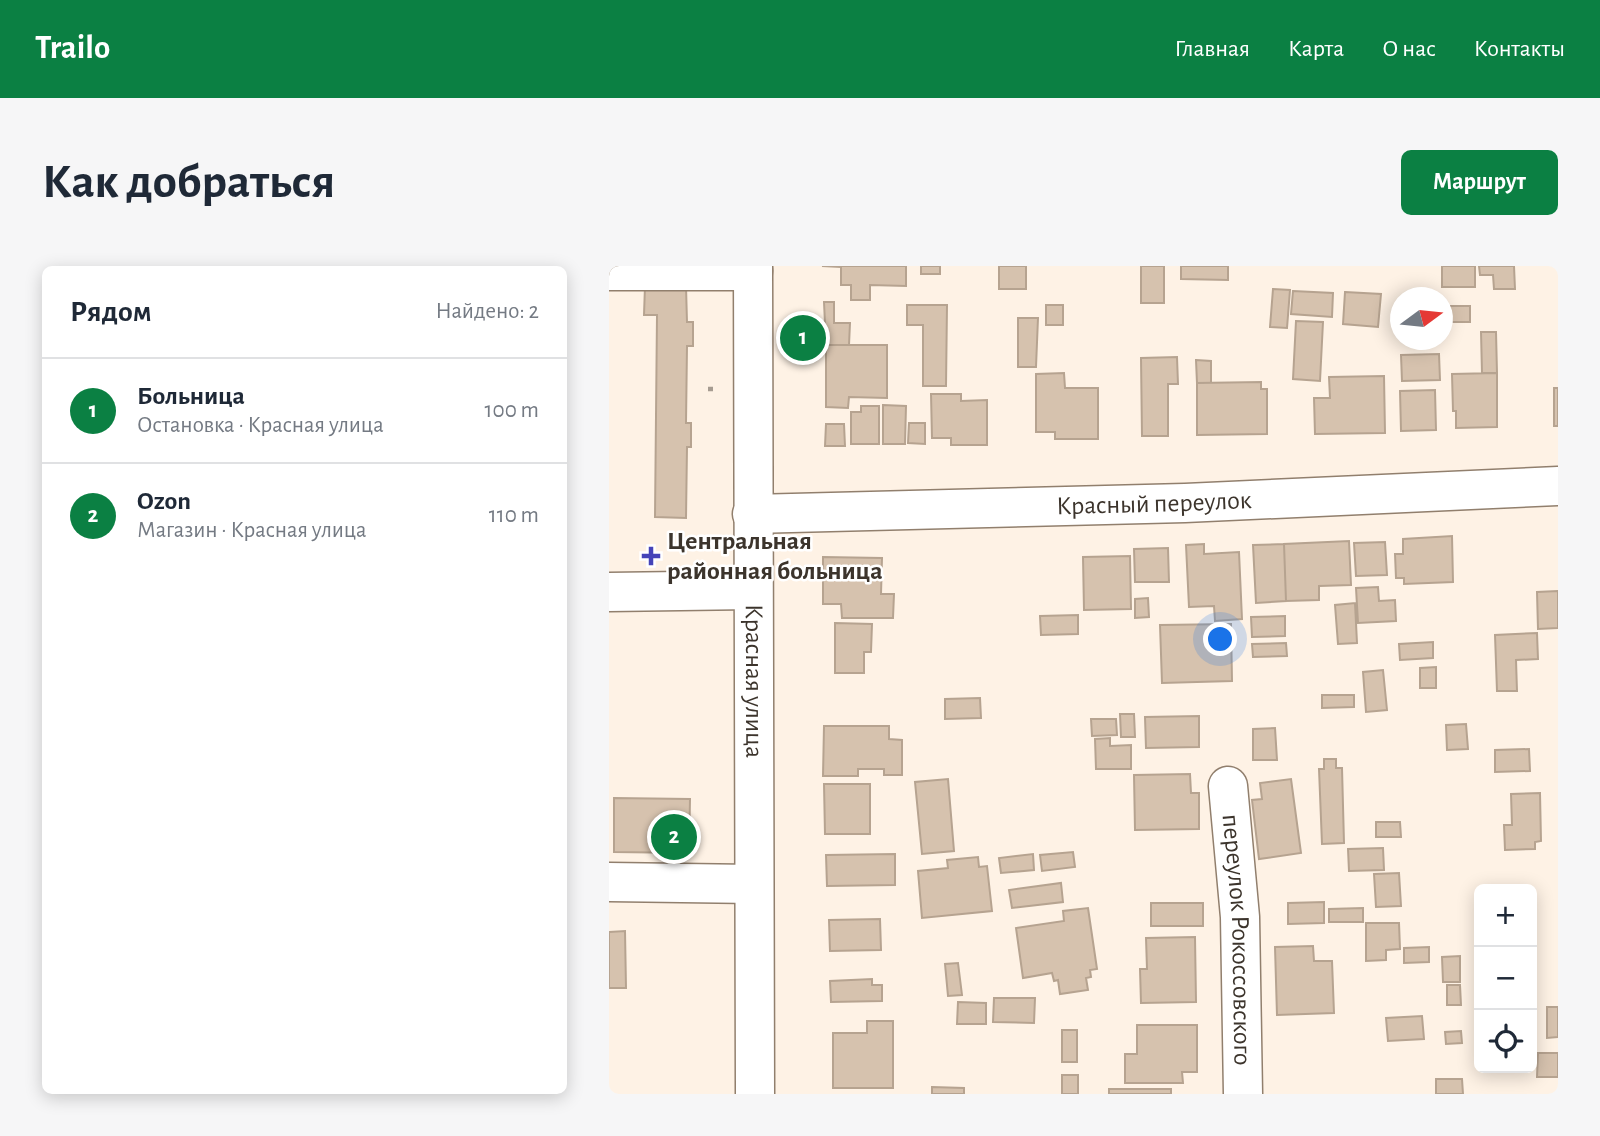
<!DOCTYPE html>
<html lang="ru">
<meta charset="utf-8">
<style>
:root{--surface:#fff;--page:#f6f6f7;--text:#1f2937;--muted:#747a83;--line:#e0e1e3;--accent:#0b8043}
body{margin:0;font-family:"Alegreya Sans",sans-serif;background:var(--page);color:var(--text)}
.controls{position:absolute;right:21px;bottom:21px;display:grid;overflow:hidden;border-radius:10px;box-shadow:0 4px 18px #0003}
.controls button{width:63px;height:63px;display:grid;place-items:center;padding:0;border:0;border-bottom:2px solid var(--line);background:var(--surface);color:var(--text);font:35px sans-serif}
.compass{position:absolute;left:781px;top:21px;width:63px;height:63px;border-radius:50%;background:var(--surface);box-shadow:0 4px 18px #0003;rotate:75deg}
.you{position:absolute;left:612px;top:374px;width:24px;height:24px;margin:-18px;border:5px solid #fff;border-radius:50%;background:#1a73e8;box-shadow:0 0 0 10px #1a73e833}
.badge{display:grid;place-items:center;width:46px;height:46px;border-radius:50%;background:var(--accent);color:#fff;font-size:23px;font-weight:700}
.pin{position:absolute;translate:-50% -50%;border:4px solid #fff;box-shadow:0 2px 7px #0006}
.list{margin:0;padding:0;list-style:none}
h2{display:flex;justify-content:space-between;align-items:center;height:91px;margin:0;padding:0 28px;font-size:30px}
h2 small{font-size:23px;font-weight:400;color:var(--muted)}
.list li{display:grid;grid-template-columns:46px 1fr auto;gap:21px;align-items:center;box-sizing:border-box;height:105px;padding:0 28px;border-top:2px solid var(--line)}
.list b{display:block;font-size:26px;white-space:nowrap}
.list p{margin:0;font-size:23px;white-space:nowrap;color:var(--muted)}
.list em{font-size:23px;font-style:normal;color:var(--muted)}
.icon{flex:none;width:38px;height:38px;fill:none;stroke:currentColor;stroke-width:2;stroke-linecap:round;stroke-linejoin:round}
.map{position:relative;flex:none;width:949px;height:828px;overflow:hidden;border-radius:10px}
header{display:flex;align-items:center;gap:42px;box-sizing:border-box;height:98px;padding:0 35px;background:var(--accent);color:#fff}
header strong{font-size:33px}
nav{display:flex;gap:38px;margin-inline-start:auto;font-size:24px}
.intro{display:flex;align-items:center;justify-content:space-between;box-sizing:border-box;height:168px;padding:0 42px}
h1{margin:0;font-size:49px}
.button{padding:18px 32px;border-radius:10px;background:var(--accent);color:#fff;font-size:24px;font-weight:700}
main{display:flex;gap:42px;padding:0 42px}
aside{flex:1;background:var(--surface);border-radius:10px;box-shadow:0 4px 18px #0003}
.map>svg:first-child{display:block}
.building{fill:#d6c2ae;stroke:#b6a390;stroke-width:2}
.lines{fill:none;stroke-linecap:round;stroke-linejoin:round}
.minor-casing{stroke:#917f6d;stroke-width:41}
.major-casing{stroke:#917f6d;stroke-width:41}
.path{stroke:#a69c91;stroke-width:4.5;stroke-dasharray:5 5;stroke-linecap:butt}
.minor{stroke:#fff;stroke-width:38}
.major{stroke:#fff;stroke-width:38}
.poi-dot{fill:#4543b8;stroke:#fff;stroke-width:2.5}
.labels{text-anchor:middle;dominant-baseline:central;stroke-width:5;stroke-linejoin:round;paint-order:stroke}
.street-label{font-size:26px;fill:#3c342c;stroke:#fff}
.poi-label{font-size:26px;font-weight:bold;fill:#3c342c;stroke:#fff;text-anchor:start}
</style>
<header>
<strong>Trailo</strong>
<nav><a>Главная</a><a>Карта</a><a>О нас</a><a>Контакты</a></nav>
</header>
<div class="intro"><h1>Как добраться</h1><a class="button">Маршрут</a></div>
<main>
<aside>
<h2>Рядом<small>Найдено: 2</small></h2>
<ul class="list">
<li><span class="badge">1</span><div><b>Больница</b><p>Остановка · Красная улица</p></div><em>100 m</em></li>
<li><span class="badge">2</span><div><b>Ozon</b><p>Магазин · Красная улица</p></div><em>110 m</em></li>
</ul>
</aside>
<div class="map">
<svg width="949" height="828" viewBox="0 0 949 828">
<rect width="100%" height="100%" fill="#fef2e5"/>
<path class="building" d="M 213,0 L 297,0 L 297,20 L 261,19 L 261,34 L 242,34 L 242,19 L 232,19 L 232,1 Z
M 312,0 L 331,0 L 331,8 L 312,8 Z
M 390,0 L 417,0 L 417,23 L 390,23 Z
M 532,0 L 555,0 L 555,37 L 532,37 Z
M 572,0 L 619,0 L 619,14 L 572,13 Z
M 833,0 L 866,0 L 866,21 L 833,21 Z
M 870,0 L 905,0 L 906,23 L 885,23 L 884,9 L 871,9 Z
M 36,20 L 77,20 L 78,56 L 84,56 L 84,80 L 78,80 L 77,157 L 82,157 L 82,181 L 78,181 L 77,252 L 46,251 L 48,49 L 35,49 Z
M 664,23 L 681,24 L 678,62 L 661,61 Z
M 684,25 L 724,27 L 723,51 L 682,48 Z
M 736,26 L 772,28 L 769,61 L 734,58 Z
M 215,36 L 225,36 L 225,57 L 241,57 L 240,79 L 217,79 Z
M 298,39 L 338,39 L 337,120 L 314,120 L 314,59 L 298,59 Z
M 437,39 L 454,39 L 454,59 L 437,59 Z
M 834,40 L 861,40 L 861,56 L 834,56 Z
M 409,52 L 429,52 L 427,101 L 409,101 Z
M 687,55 L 714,56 L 711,115 L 684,113 Z
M 191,59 L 200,59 L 200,84 L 191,83 Z
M 872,66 L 887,66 L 888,107 L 873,107 Z
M 217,79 L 278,79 L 278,132 L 240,131 L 239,142 L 217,141 Z
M 830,88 L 831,114 L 793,115 L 792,89 Z
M 568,91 L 569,118 L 559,118 L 559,170 L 533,170 L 532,92 Z
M 587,94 L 602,95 L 602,117 L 588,117 Z
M 455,107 L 456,122 L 489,122 L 489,173 L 446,173 L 446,166 L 427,166 L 427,108 Z
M 888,107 L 888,161 L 847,162 L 847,145 L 844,145 L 843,108 Z
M 775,110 L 776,167 L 706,168 L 705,132 L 721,132 L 720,111 Z
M 652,116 L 652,123 L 658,123 L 658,168 L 588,169 L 588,117 Z
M 945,122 L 949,122 L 949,160 L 945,160 Z
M 826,124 L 827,164 L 792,165 L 791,125 Z
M 322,128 L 352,128 L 352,135 L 378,134 L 378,179 L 342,179 L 342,172 L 323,172 Z
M 274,139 L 297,140 L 296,178 L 274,178 Z
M 252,140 L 270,140 L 270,178 L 242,178 L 242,146 L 252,146 Z
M 300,157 L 316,157 L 316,178 L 299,177 Z
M 217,158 L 235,158 L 236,180 L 216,180 Z
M 843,270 L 844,316 L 795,318 L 795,312 L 787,312 L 786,288 L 794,288 L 794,273 Z
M 740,275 L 742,319 L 710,320 L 710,334 L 677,335 L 675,278 Z
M 776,276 L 778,309 L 747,310 L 745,277 Z
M 595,278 L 595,288 L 630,286 L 633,353 L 606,355 L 605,340 L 580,341 L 577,279 Z
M 675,278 L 677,335 L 647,337 L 644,279 Z
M 559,282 L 560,316 L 526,316 L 525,283 Z
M 521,290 L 522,343 L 475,344 L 474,291 Z
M 214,291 L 273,292 L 272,328 L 285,328 L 284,352 L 233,352 L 232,338 L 214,338 Z
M 769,321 L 770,335 L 786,334 L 787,355 L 749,357 L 747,322 Z
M 949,325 L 949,362 L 929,363 L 928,326 Z
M 539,332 L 540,351 L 526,352 L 526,333 Z
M 746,337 L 748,377 L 729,378 L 726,339 Z
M 469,349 L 469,368 L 432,369 L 431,350 Z
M 676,350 L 676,370 L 643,371 L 642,351 Z
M 226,357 L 263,358 L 262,386 L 255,386 L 255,407 L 226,407 Z
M 622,358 L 623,415 L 553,417 L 551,359 Z
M 928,367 L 929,393 L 907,394 L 908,425 L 888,425 L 886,369 Z
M 824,376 L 824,392 L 791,394 L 790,378 Z
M 677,377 L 678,390 L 644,391 L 643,378 Z
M 827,401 L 827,422 L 811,422 L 811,402 Z
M 774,404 L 778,444 L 757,446 L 754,406 Z
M 713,429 L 745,429 L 745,441 L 713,442 Z
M 371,432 L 372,452 L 336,453 L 336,433 Z
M 511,448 L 525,448 L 526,471 L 512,471 Z
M 590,450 L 590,481 L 537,482 L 536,451 Z
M 482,453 L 507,453 L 508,469 L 483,470 Z
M 857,458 L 859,483 L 838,484 L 837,459 Z
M 215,460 L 280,460 L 280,473 L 293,474 L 293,509 L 275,509 L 275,503 L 249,503 L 249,510 L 214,510 Z
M 666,462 L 668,494 L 644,494 L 644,463 Z
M 501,472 L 501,480 L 522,479 L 522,503 L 487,503 L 486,473 Z
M 920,483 L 921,505 L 886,506 L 886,484 Z
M 715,493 L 727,493 L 727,502 L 733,502 L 735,577 L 713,578 L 710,503 L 715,503 Z
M 581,508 L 582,527 L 590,527 L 590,563 L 526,564 L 525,509 Z
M 339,513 L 345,585 L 313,588 L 306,516 Z
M 682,513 L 692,587 L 650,593 L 643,534 L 653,533 L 651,517 Z
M 215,518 L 261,518 L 261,568 L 216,568 Z
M 931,527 L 932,575 L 926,576 L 926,583 L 896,584 L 895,559 L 903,559 L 902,528 Z
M 5,532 L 81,533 L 80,587 L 5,586 Z
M 767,556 L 791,556 L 792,571 L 767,571 Z
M 774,582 L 775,604 L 740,605 L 739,583 Z
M 464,586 L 466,601 L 433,605 L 431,589 Z
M 286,588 L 286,619 L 218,620 L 217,589 Z
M 424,588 L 425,604 L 392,607 L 390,592 Z
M 369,591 L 370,601 L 378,600 L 383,645 L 313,652 L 309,605 L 339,602 L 338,594 Z
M 790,607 L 792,640 L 767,641 L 765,608 Z
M 452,617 L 454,636 L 403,642 L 400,624 Z
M 715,636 L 715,657 L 679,658 L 679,637 Z
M 542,637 L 594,637 L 594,660 L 542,660 Z
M 479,642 L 488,703 L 481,704 L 482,711 L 477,712 L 479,724 L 451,728 L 449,714 L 445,715 L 443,707 L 414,712 L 407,662 L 455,655 L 454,645 Z
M 754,642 L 754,656 L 720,656 L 720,643 Z
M 271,653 L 272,684 L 221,685 L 220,654 Z
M 757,657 L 790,657 L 791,683 L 777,684 L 777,694 L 757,695 Z
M 16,665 L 17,722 L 0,722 L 0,666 Z
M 586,671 L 587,736 L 532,737 L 531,703 L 538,703 L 537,672 Z
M 704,680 L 705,695 L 723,695 L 725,747 L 668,749 L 666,681 Z
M 820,681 L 820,696 L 795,697 L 795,682 Z
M 851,690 L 851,716 L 834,716 L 833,691 Z
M 349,697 L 353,729 L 339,730 L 336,698 Z
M 263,713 L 263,719 L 273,719 L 273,735 L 222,736 L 221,715 Z
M 838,719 L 851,719 L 852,739 L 838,739 Z
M 385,732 L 426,732 L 425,757 L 384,756 Z
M 349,736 L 377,737 L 377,758 L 348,758 Z
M 938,741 L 949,741 L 949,771 L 938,772 Z
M 813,750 L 815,773 L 779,775 L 777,752 Z
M 258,755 L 284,755 L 284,822 L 224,822 L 224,767 L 258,767 Z
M 528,759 L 588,759 L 588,806 L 573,806 L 574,817 L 516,817 L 516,788 L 528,788 Z
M 453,764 L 468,764 L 468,796 L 453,796 Z
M 852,765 L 853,777 L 837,778 L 836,766 Z
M 929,787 L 949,787 L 949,811 L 928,811 Z
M 453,809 L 469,809 L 469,828 L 453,828 Z
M 827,813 L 853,813 L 854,828 L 827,828 Z
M 323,821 L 355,822 L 355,828 L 323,828 Z
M 500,823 L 562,823 L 562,828 L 500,828 Z"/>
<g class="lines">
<defs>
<g id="minor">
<path d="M 0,5 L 144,5"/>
<path id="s1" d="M 143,248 L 576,237 L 949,220"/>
<path d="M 0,326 L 143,324"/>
<path id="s2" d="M 619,520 L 631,651 L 634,828"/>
<path d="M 0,616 L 145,618"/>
</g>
<g id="major">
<path id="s3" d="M 144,0 L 146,828"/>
</g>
</defs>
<use href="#minor" class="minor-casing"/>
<use href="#major" class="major-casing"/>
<path class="path" d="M 99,123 L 109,123"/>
<use href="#minor" class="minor"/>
<use href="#major" class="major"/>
</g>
<path class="poi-dot" d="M38.5 279.5h7v7h7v7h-7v7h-7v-7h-7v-7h7z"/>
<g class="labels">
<g class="street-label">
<text stroke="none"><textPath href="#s1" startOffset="402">Красный переулок</textPath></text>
<text stroke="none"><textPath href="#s3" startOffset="415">Красная улица</textPath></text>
<text stroke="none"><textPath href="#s2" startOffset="154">переулок Рокоссовского</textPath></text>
</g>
<g class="poi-label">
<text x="58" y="275">Центральная<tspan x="58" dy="30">районная больница</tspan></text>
</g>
</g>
</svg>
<div class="controls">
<button>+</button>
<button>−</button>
<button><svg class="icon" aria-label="locate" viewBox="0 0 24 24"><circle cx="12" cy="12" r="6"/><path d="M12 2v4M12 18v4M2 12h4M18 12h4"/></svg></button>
</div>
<svg class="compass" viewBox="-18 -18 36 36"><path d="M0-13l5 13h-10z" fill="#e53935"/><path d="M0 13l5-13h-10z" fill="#747a83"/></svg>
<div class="you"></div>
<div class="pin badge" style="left:194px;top:72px">1</div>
<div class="pin badge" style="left:65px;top:571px">2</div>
</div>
</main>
